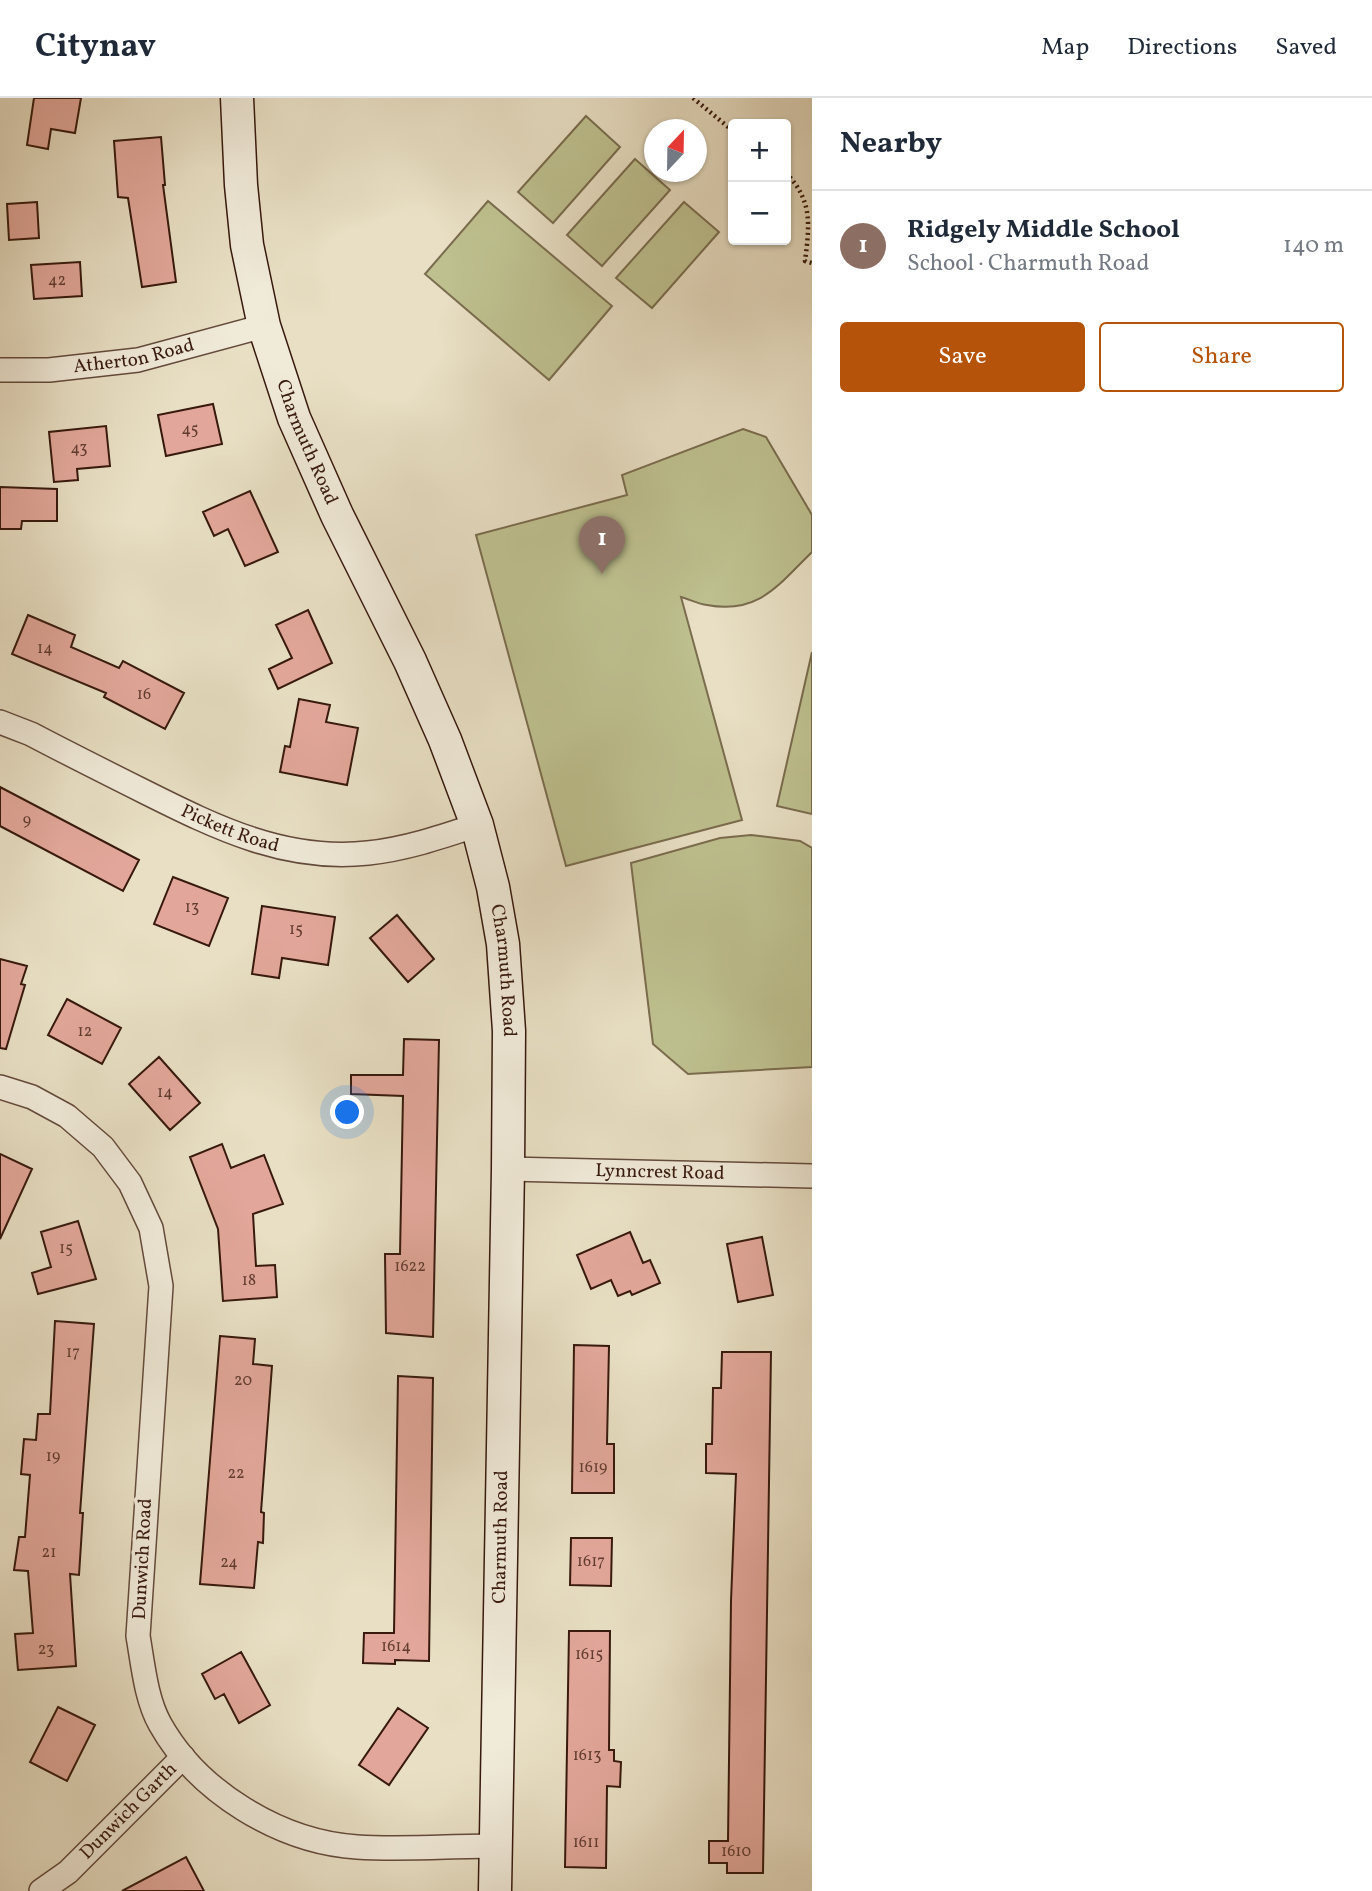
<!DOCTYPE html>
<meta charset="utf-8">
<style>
:root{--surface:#fff;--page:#f2f2f3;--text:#1f2937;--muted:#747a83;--line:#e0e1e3;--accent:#b45309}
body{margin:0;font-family:Vollkorn,serif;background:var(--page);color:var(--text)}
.controls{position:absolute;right:21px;top:21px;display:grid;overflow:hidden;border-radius:7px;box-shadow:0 2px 5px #0004}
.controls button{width:63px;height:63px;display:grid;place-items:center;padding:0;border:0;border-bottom:2px solid var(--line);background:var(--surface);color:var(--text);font:35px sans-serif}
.compass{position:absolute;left:644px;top:21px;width:63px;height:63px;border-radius:50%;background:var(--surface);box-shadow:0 2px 5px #0004;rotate:22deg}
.you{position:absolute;left:348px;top:1015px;width:24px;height:24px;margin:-18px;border:5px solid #fff;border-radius:50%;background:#1a73e8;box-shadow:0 0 0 10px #1a73e833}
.badge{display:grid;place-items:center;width:46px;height:46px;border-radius:50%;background:var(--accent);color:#fff;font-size:23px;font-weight:700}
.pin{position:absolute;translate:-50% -58px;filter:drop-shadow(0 2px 4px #0008)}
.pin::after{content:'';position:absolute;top:37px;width:24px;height:21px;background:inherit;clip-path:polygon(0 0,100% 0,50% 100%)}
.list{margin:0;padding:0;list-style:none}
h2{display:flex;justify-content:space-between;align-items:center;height:91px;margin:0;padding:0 28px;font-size:30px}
h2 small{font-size:23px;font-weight:400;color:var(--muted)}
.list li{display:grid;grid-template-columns:46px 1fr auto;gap:21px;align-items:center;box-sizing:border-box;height:112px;padding:0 28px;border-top:2px solid var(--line)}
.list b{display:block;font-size:26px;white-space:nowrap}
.list p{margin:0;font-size:23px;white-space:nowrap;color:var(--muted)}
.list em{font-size:23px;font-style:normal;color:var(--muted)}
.actions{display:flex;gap:14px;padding:21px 28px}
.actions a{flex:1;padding:16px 0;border:2px solid var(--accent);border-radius:7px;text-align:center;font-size:24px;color:var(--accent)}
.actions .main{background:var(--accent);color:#fff}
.map{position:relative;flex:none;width:812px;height:1793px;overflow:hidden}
header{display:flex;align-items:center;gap:42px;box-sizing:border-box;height:98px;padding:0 35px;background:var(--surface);border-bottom:2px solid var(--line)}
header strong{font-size:33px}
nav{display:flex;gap:38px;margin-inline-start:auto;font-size:24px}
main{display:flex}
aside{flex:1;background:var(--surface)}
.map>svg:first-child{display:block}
.green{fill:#bec08f;stroke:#7a6c4e;stroke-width:2}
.building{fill:#e2a79a;stroke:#37190d;stroke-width:2}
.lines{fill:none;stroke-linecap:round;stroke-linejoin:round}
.street-casing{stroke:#634a3b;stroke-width:26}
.secondary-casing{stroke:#37190d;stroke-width:35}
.path{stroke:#37190d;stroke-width:4.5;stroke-dasharray:2 3.5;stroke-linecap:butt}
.street{stroke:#f0ead9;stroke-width:23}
.secondary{stroke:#f0ead9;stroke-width:32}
.labels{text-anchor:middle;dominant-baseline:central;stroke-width:7;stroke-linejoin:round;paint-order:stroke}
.number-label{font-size:16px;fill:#623c30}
.street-label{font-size:19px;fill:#37190d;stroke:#f0ead9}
</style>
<header>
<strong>Citynav</strong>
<nav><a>Map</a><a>Directions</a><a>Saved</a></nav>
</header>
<main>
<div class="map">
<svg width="812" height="1793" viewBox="0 0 812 1793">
<rect width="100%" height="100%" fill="#e8dfc4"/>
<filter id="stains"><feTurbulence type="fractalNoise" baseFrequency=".00286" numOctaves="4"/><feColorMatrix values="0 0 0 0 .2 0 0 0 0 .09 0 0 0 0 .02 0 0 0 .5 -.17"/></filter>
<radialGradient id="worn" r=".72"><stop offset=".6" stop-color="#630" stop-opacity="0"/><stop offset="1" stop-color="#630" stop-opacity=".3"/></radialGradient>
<path class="green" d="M 586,18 L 620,49 L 553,125 L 518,94 Z
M 635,61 L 670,92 L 602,168 L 567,137 Z
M 488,103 L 612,208 L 549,282 L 425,176 Z
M 684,104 L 719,134 L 652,210 L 616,180 Z
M 743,331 L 766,339 L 812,417 L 812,454 C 779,486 759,517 707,507 C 698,506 689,501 681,499 L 742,722 L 566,768 L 476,437 L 627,397 L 622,377 Z
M 812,554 L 812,716 L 777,708 Z
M 751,737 L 800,743 L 812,750 L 812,969 L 688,976 L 653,946 L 631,765 L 720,740 Z"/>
<path class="building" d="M 34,0 L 81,0 L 75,35 L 51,31 L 48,51 L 27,47 Z
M 161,39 L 165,87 L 163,87 L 176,184 L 142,189 L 128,100 L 118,99 L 114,43 Z
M 37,104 L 39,140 L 9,142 L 7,106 Z
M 80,164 L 82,198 L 34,201 L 31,167 Z
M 213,306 L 222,346 L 166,358 L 158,317 Z
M 106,328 L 110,368 L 77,371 L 78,382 L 54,384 L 49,334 Z
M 0,389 L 57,391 L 57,423 L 22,423 L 21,431 L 0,431 Z
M 250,393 L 278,454 L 245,468 L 228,431 L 214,438 L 203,414 Z
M 308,512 L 332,565 L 278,591 L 269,571 L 292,560 L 276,527 Z
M 28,517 L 75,537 L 71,549 L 119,570 L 123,563 L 184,595 L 165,631 L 104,599 L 106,595 L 12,556 Z
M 299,601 L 330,607 L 326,624 L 358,630 L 347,687 L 280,674 L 285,648 L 290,649 Z
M 0,689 L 139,762 L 123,793 L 0,728 Z
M 173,779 L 228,800 L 209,848 L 154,826 Z
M 262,808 L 335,819 L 328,867 L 282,860 L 279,880 L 252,876 Z
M 397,817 L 434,861 L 408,884 L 370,840 Z
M 0,861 L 27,868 L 21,886 L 25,887 L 6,951 L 0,950 Z
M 67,901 L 121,930 L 102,966 L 48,937 Z
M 404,941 L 439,942 L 433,1239 L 386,1235 L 385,1156 L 400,1156 L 403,998 L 351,996 L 351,977 L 403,977 Z
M 159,959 L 200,1005 L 170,1032 L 129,986 Z
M 222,1046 L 231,1070 L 264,1057 L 283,1106 L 253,1116 L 256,1168 L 275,1167 L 277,1199 L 223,1203 L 218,1131 L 190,1059 Z
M 0,1056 L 32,1071 L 0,1141 Z
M 78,1123 L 96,1181 L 38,1196 L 32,1175 L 51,1169 L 41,1134 Z
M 630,1134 L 643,1165 L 650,1162 L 660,1185 L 632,1197 L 630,1193 L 618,1198 L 611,1182 L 591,1191 L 577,1157 Z
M 762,1139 L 773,1197 L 738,1204 L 727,1146 Z
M 55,1223 L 94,1226 L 80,1415 L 83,1415 L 79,1477 L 70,1476 L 76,1568 L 18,1572 L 15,1536 L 33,1535 L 28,1473 L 14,1472 L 19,1439 L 25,1439 L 30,1377 L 21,1376 L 24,1341 L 36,1342 L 38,1316 L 50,1316 Z
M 220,1238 L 255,1241 L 253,1266 L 272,1268 L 261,1414 L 264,1415 L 263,1445 L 258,1444 L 254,1490 L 200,1486 Z
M 574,1247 L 609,1248 L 607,1346 L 614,1346 L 614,1395 L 572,1395 Z
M 722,1254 L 771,1254 L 763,1775 L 727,1775 L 727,1765 L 709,1765 L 709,1743 L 728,1743 L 731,1503 L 736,1376 L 706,1375 L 706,1346 L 712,1346 L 713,1290 L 721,1290 Z
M 398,1278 L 433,1280 L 429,1563 L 395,1562 L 395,1566 L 363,1565 L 364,1535 L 394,1535 Z
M 571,1440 L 612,1440 L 611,1488 L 570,1487 Z
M 569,1533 L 610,1533 L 609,1652 L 614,1652 L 614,1663 L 621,1664 L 620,1689 L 607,1688 L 606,1770 L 565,1769 Z
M 241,1554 L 270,1607 L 239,1625 L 224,1596 L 215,1601 L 202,1576 Z
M 58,1609 L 95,1627 L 67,1683 L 30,1664 Z
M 398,1610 L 428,1630 L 389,1687 L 359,1667 Z
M 186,1759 L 204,1793 L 122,1793 Z"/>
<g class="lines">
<defs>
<g id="street">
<path id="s1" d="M 0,272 L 49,272 L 138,262 L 264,228"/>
<path id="s2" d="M 0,624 L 31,636 C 69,656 107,675 145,694 C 217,730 286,764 368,755 C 406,751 441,739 477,727"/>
<path d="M 0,989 L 32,999 L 67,1018 L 103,1049 L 130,1085 L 151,1130 L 161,1188 L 138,1538 C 143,1567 146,1601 160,1626 C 198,1694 280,1744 357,1749 C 403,1752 450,1748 496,1748"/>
<path id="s3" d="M 508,1071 L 812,1078"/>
<path id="s4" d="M 41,1793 L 68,1774 L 183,1659"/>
</g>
<g id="secondary">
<path id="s5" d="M 237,0 L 241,87 L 247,147 L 264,228 L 294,320 L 337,417 L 410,563 L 445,642 L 477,727 L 493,789 L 503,846 L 509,933 L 508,1071 L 495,1793"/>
</g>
</defs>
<use href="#street" class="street-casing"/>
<use href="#secondary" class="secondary-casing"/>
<path class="path" d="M 693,0 L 733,33
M 786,75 C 812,102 810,125 805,163 L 812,165"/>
<use href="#street" class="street"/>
<use href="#secondary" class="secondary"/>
</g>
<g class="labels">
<g class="number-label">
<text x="57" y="183">42</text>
<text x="190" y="332">45</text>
<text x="79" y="351">43</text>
<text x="45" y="551">14</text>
<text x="144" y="597">16</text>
<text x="27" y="723">9</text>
<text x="192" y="810">13</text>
<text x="296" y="832">15</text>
<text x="85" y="934">12</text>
<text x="165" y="995">14</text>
<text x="66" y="1151">15</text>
<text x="410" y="1169">1622</text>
<text x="249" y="1183">18</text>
<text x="73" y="1255">17</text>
<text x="243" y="1283">20</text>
<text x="53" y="1359">19</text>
<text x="593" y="1370">1619</text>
<text x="236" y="1376">22</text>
<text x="49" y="1455">21</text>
<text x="591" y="1464">1617</text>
<text x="229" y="1465">24</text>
<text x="396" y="1549">1614</text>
<text x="46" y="1552">23</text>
<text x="589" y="1557">1615</text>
<text x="587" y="1658">1613</text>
<text x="586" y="1745">1611</text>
<text x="736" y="1754">1610</text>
</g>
<g class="street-label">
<text stroke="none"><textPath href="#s1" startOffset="135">Atherton Road</textPath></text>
<text stroke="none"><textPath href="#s5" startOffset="354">Charmuth Road</textPath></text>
<text stroke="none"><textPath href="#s2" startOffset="254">Pickett Road</textPath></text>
<text stroke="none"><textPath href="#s5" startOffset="922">Charmuth Road</textPath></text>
<text stroke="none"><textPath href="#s3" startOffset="152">Lynncrest Road</textPath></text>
<text transform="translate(501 1439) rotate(-89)">Charmuth Road</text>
<text transform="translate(143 1461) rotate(-87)">Dunwich Road</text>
<text stroke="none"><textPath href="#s4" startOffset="119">Dunwich Garth</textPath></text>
</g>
</g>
<rect width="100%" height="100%" filter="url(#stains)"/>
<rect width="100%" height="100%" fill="url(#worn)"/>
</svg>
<div class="controls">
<button>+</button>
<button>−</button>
</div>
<svg class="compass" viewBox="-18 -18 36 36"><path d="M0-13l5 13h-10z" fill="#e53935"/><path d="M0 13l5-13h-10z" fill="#747a83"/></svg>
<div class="you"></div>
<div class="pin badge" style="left:602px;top:476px;background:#8d6e63">1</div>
</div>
<aside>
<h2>Nearby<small></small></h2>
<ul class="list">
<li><span class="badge" style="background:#8d6e63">1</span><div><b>Ridgely Middle School</b><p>School · Charmuth Road</p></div><em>140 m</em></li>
</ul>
<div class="actions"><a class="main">Save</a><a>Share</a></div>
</aside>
</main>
